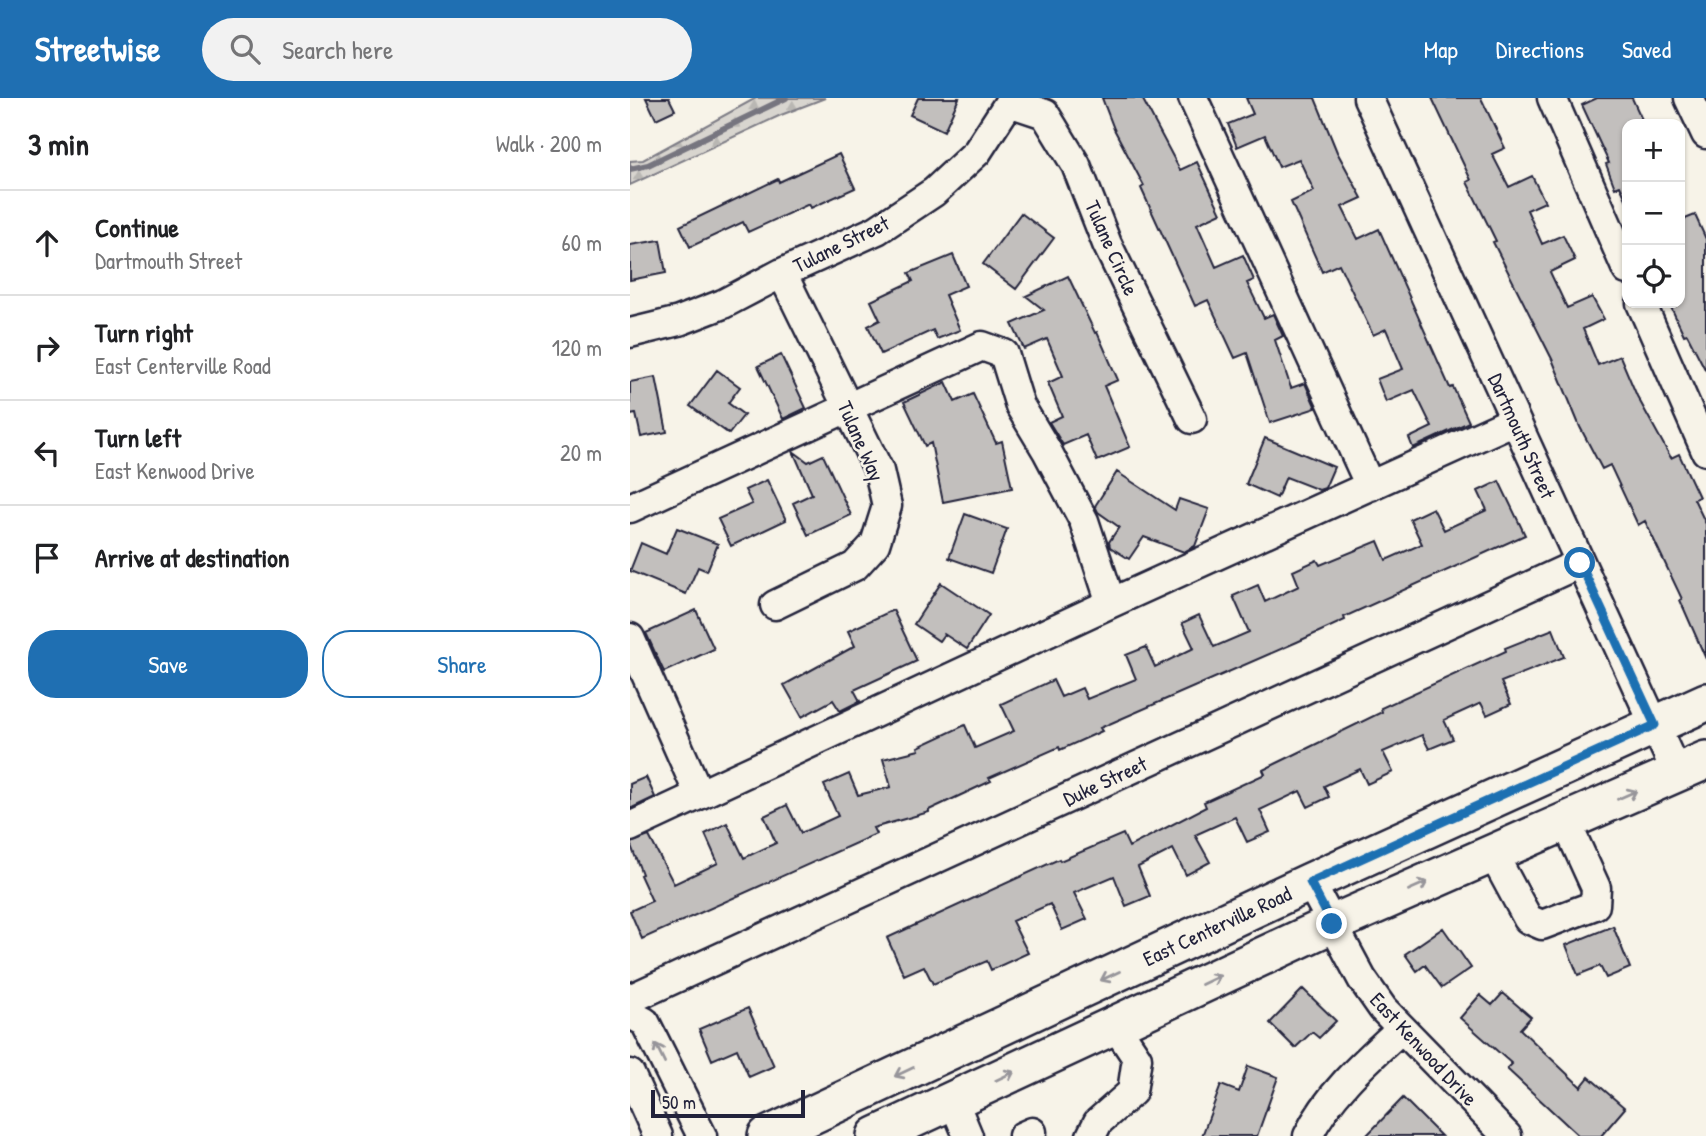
<!DOCTYPE html>
<meta charset="utf-8">
<style>
:root{--surface:#fff;--page:#f2f2f2;--text:#202124;--muted:#757577;--line:#e0e0e0;--accent:#1f6fb2}
body{margin:0;font-family:"Patrick Hand",sans-serif;background:var(--page);color:var(--text)}
.controls{position:absolute;right:21px;top:21px;display:grid;overflow:hidden;border-radius:14px;box-shadow:0 2px 5px #0004}
.controls button{width:63px;height:63px;display:grid;place-items:center;padding:0;border:0;border-bottom:2px solid var(--line);background:var(--surface);color:var(--text);font:35px sans-serif}
.scale{position:absolute;left:21px;bottom:18px;width:154px;box-sizing:border-box;padding-left:7px;border:4px solid #22223b;border-top:0;font-size:19px;line-height:24px;white-space:nowrap;color:#22223b;-webkit-text-stroke:5px #f7f3e8;paint-order:stroke}
.stop{position:absolute;width:21px;height:21px;margin:-16px;border:5px solid #1f6fb2;border-radius:50%;background:#fff}
.stop.end{background:#1f6fb2;border-color:#fff;box-shadow:0 2px 7px #0008}
.list{margin:0;padding:0;list-style:none}
h2{display:flex;justify-content:space-between;align-items:center;height:91px;margin:0;padding:0 28px;font-size:30px}
h2 small{font-size:23px;font-weight:400;color:var(--muted)}
.list li{display:grid;grid-template-columns:46px 1fr auto;gap:21px;align-items:center;box-sizing:border-box;height:105px;padding:0 28px;border-top:2px solid var(--line)}
.list b{display:block;font-size:26px;white-space:nowrap}
.list p{margin:0;font-size:23px;white-space:nowrap;color:var(--muted)}
.list em{font-size:23px;font-style:normal;color:var(--muted)}
.actions{display:flex;gap:14px;padding:21px 28px}
.actions a{flex:1;padding:16px 0;border:2px solid var(--accent);border-radius:28px;text-align:center;font-size:24px;color:var(--accent)}
.actions .main{background:var(--accent);color:#fff}
.icon{flex:none;width:38px;height:38px;fill:none;stroke:currentColor;stroke-width:2;stroke-linecap:round;stroke-linejoin:round}
.map{position:relative;flex:none;width:1076px;height:1038px;overflow:hidden}
header{display:flex;align-items:center;gap:42px;box-sizing:border-box;height:98px;padding:0 35px;background:var(--accent);color:#fff}
header strong{font-size:33px}
nav{display:flex;gap:38px;margin-inline-start:auto;font-size:24px}
.search{width:490px;height:63px;background:var(--page);display:flex;align-items:center;gap:18px;box-sizing:border-box;padding:0 24px;border-radius:38px;color:var(--muted);font-size:26px}
main{display:flex}
aside{flex:1;background:var(--surface)}
.map>svg:first-child{display:block}
.forest{fill:url(#forest-firs);stroke:#7d7c85;stroke-width:2}
.lines{fill:none;stroke-linecap:round;stroke-linejoin:round}
.stream{stroke:#76747f;stroke-width:6}
.building{fill:#c2bfbd;stroke:#22223b;stroke-width:2}
.minor-casing{stroke:#22223b;stroke-width:33}
.major-casing{stroke:#22223b;stroke-width:42}
.minor{stroke:#f7f3e8;stroke-width:28}
.major{stroke:#f7f3e8;stroke-width:37}
.oneway{stroke:#97959a}
.route{stroke:#1f6fb2;stroke-width:9}
.labels{text-anchor:middle;dominant-baseline:central;stroke-width:5;stroke-linejoin:round;paint-order:stroke}
.street-label{font-size:21px;fill:#22223b;stroke:#f7f3e8}
</style>
<header>
<strong>Streetwise</strong>
<div class="search"><svg class="icon" aria-label="search" viewBox="0 0 24 24"><circle cx="10" cy="10" r="6"/><path d="M15 15l6 6"/></svg>Search here</div>
<nav><a>Map</a><a>Directions</a><a>Saved</a></nav>
</header>
<main>
<aside>
<h2>3 min<small>Walk · 200 m</small></h2>
<ul class="list">
<li><svg class="icon" aria-label="ahead" viewBox="0 0 24 24"><path d="M12 20V5M6 11l6-6 6 6"/></svg><div><b>Continue</b><p>Dartmouth Street</p></div><em>60 m</em></li>
<li><svg class="icon" aria-label="right" viewBox="0 0 24 24"><path d="M7 20v-9h11M14 6l5 5-5 5"/></svg><div><b>Turn right</b><p>East Centerville Road</p></div><em>120 m</em></li>
<li><svg class="icon" aria-label="left" viewBox="0 0 24 24"><path d="M17 20v-9H6M10 6l-5 5 5 5"/></svg><div><b>Turn left</b><p>East Kenwood Drive</p></div><em>20 m</em></li>
<li><svg class="icon" aria-label="arrive" viewBox="0 0 24 24"><path d="M6 21V4h12l-3 4 3 4H6"/></svg><div><b>Arrive at destination</b></div></li>
</ul>
<div class="actions"><a class="main">Save</a><a>Share</a></div>
</aside>
<div class="map">
<svg width="1076" height="1038" viewBox="0 0 1076 1038">
<defs>
<pattern id="forest-firs" width="22" height="20" patternUnits="userSpaceOnUse" patternTransform="scale(1.75)"><rect width="22" height="20" fill="#d8d5cf"/><path d="M5 1l3.5 6h-7zM16 11l3.5 6h-7z" fill="#b9b7b3"/></pattern>
</defs>
<rect width="100%" height="100%" fill="#f7f3e8"/>
<filter id="ink" filterUnits="userSpaceOnUse"><feTurbulence type="fractalNoise" baseFrequency=".0143" numOctaves="2"/><feDisplacementMap in="SourceGraphic" scale="14" xChannelSelector="R" yChannelSelector="G"/><feConvolveMatrix kernelMatrix="1 2 1 2 8 2 1 2 1" color-interpolation-filters="sRGB"/></filter>
<g filter="url(#ink)">
<path class="forest" d="M 126,0 L 195,0 L 151,17 L 0,87 L 0,63 L 13,62 Z"/>
<g class="lines">
<path class="stream" d="M 0,71 L 18,67 L 156,0"/>
</g>
<path class="building" d="M 16,0 L 39,0 L 45,12 L 26,21 Z
M 288,0 L 329,0 L 314,33 L 280,17 Z
M 472,0 L 512,0 L 550,72 L 567,64 L 591,115 L 567,126 L 586,169 L 613,157 L 624,182 L 617,185 L 634,220 L 643,216 L 653,238 L 645,242 L 661,290 L 675,285 L 686,310 L 640,325 L 617,255 L 605,260 L 578,202 L 565,208 L 511,90 L 514,88 L 484,31 Z
M 616,0 L 685,0 L 707,54 L 732,100 L 712,109 L 728,141 L 749,131 L 820,290 L 823,289 L 839,324 L 783,350 L 779,340 L 802,329 L 784,292 L 756,304 L 747,281 L 773,271 L 756,231 L 743,237 L 709,166 L 692,174 L 661,104 L 684,93 L 669,61 L 649,69 L 635,37 L 607,49 L 598,26 L 623,16 Z
M 802,0 L 851,0 L 875,50 L 862,56 L 879,89 L 902,78 L 915,104 L 897,112 L 912,146 L 933,137 L 945,162 L 920,174 L 937,210 L 962,199 L 974,221 L 953,231 L 968,267 L 990,258 L 1007,298 L 1041,360 L 1049,356 L 1069,399 L 1064,401 L 1076,426 L 1076,561 L 1050,502 L 1052,501 L 1015,423 L 1008,427 L 980,367 L 972,371 L 950,329 L 922,261 L 863,144 L 866,143 L 837,84 L 841,82 Z
M 967,0 L 1002,0 L 1014,26 L 997,26 L 997,103 L 990,88 L 985,90 L 976,66 L 979,65 L 952,7 Z
M 209,56 L 225,90 L 181,110 L 179,106 L 118,134 L 113,124 L 60,149 L 50,128 L 148,81 L 149,84 Z
M 391,115 L 424,140 L 386,191 L 353,166 Z
M 1065,117 L 1076,141 L 1076,273 L 1057,236 L 1054,237 L 1039,205 L 1050,205 L 1050,123 Z
M 30,142 L 36,175 L 0,182 L 0,147 Z
M 323,157 L 336,188 L 315,197 L 330,232 L 307,241 L 303,232 L 251,256 L 238,228 L 250,222 L 241,203 L 283,183 L 279,175 Z
M 438,178 L 465,235 L 467,234 L 488,282 L 474,288 L 500,349 L 467,363 L 456,337 L 433,347 L 419,324 L 432,318 L 418,285 L 433,278 L 417,241 L 394,251 L 382,226 L 414,212 L 396,198 Z
M 151,257 L 176,310 L 153,321 L 128,268 Z
M 87,272 L 110,289 L 98,305 L 114,317 L 99,336 L 60,308 Z
M 26,279 L 37,334 L 11,339 L 6,316 L 0,317 L 0,284 Z
M 316,284 L 325,304 L 343,296 L 366,345 L 372,343 L 382,390 L 313,404 L 301,345 L 295,348 L 274,304 Z
M 635,340 L 704,369 L 695,390 L 689,392 L 656,379 L 647,400 L 616,386 Z
M 163,353 L 178,364 L 193,357 L 221,417 L 178,437 L 163,405 L 182,396 Z
M 487,374 L 545,412 L 549,401 L 579,411 L 565,448 L 554,454 L 514,439 L 499,461 L 480,449 L 479,444 L 489,429 L 468,414 L 465,408 Z
M 137,382 L 156,422 L 101,448 L 88,421 L 122,406 L 115,392 Z
M 869,383 L 895,437 L 714,519 L 715,522 L 667,544 L 470,630 L 472,633 L 430,652 L 429,649 L 359,680 L 361,683 L 299,712 L 299,714 L 243,730 L 246,736 L 12,841 L 0,813 L 22,803 L 10,777 L 12,776 L 0,745 L 19,738 L 44,786 L 88,765 L 75,736 L 97,725 L 114,760 L 146,745 L 134,718 L 157,707 L 171,735 L 208,718 L 194,687 L 219,676 L 228,697 L 261,689 L 253,661 L 289,652 L 288,649 L 335,627 L 345,650 L 384,633 L 371,606 L 423,582 L 431,599 L 452,590 L 457,601 L 506,581 L 496,557 L 516,549 L 525,569 L 564,550 L 552,525 L 569,517 L 584,549 L 619,534 L 603,498 L 628,487 L 635,504 L 669,488 L 663,473 L 687,462 L 690,467 L 748,443 L 756,462 L 792,446 L 780,421 L 803,410 L 814,432 L 857,412 L 848,393 Z
M 335,416 L 377,431 L 361,475 L 319,460 Z
M 47,430 L 88,446 L 77,473 L 68,469 L 56,496 L 0,473 L 11,445 L 36,456 Z
M 311,485 L 359,517 L 337,551 L 314,536 L 309,543 L 284,526 Z
M 66,512 L 84,551 L 34,574 L 16,535 Z
M 263,512 L 287,563 L 224,592 L 230,603 L 210,613 L 203,602 L 172,619 L 154,587 L 225,548 L 218,533 Z
M 923,531 L 934,559 L 871,584 L 881,606 L 857,617 L 851,605 L 814,622 L 823,641 L 799,651 L 792,637 L 753,654 L 763,674 L 737,686 L 730,671 L 694,688 L 699,699 L 678,709 L 670,693 L 630,712 L 640,734 L 617,744 L 605,719 L 565,737 L 580,764 L 556,777 L 543,751 L 508,769 L 520,798 L 496,808 L 484,778 L 444,795 L 457,821 L 432,832 L 420,806 L 382,823 L 398,855 L 361,872 L 357,863 L 303,886 L 294,868 L 274,877 L 257,840 L 429,761 L 430,763 L 493,736 L 499,749 L 576,709 L 574,704 L 635,676 L 633,672 L 752,614 L 751,610 L 876,553 L 875,550 Z
M 16,679 L 25,699 L 0,711 L 0,686 Z
M 983,828 L 1000,870 L 976,880 L 970,868 L 948,877 L 936,847 Z
M 813,830 L 841,870 L 812,890 L 795,867 L 787,873 L 775,856 Z
M 673,891 L 706,923 L 689,940 L 682,934 L 665,950 L 640,925 Z
M 873,895 L 901,919 L 890,931 L 951,989 L 959,979 L 995,1010 L 971,1038 L 949,1038 L 877,971 L 882,966 L 830,920 L 850,897 L 862,907 Z
M 118,910 L 144,968 L 119,979 L 107,951 L 82,962 L 69,931 Z
M 618,968 L 648,979 L 627,1038 L 572,1038 L 591,987 L 609,994 Z
M 773,1000 L 811,1038 L 736,1038 Z"/>
<g class="lines">
<defs>
<path id="minor" d="M 563,0 L 740,388
M 738,0 L 1047,676
M 922,0 L 997,172
M 1059,0 L 1076,36
M 379,4 L 415,16 L 446,67 L 477,146 L 562,321
M 1011,205 L 1076,353
M 0,235 L 49,223 L 93,206 L 152,175 L 247,132 L 304,94 L 347,54 L 382,0
M 0,410 L 352,248 L 374,256 L 390,308 L 417,353 L 454,423 L 481,505
M 145,507 L 225,468 L 245,446 L 257,408 L 249,373 L 152,175
M 0,540 L 69,696
M 0,729 L 481,505 L 885,322
M 863,756 L 898,821 L 912,827 L 965,807 L 966,790 L 936,724
M 680,784 L 732,881 L 753,911 L 877,1038
M 0,901 L 950,465
M 0,916 L 15,924 L 72,1038
M 0,976 L 28,1038
M 323,1002 L 338,1038
M 393,1038 L 402,1034
M 461,1038 L 468,1024 L 502,994 L 507,960 L 485,927
M 678,1038 C 698,996 737,962 771,931"/>
<path id="major" d="M 137,1038 L 680,784 L 1076,604
M 246,1038 L 702,826 L 1076,662"/>
</defs>
<use href="#minor" class="minor-casing"/>
<use href="#major" class="major-casing"/>
<use href="#minor" class="minor"/>
<use href="#major" class="major"/>
</g>
<defs><path id="oneway-shaft" d="M-6 0H5M1.5-3L5.5 0L1.5 3" fill="none" stroke-width="1.6" stroke-linecap="round" stroke-linejoin="round" transform="scale(1.75)"/></defs>
<g class="oneway">
<use href="#oneway-shaft" transform="translate(997 697) rotate(-24)"/>
<use href="#oneway-shaft" transform="translate(788 788) rotate(-24)"/>
<use href="#oneway-shaft" transform="translate(480 878) rotate(155)"/>
<use href="#oneway-shaft" transform="translate(581 882) rotate(-25)"/>
<use href="#oneway-shaft" transform="translate(30 955) rotate(-116)"/>
<use href="#oneway-shaft" transform="translate(274 974) rotate(155)"/>
<use href="#oneway-shaft" transform="translate(375 978) rotate(-25)"/>
</g>
</g>
<g class="lines" filter="url(#ink)">
<path class="route" d="M 702,826 L 680,784 L 1025,627 L 950,465"/>
</g>
<g class="labels">
<g class="street-label">
<text transform="translate(211 146) rotate(-26)">Tulane Street</text>
<text transform="translate(482 150) rotate(66)">Tulane Circle</text>
<text transform="translate(892 338) rotate(66)">Dartmouth Street</text>
<text transform="translate(231 343) rotate(66)">Tulane Way</text>
<text transform="translate(475 683) rotate(-25)">Duke Street</text>
<text transform="translate(587 828) rotate(-25)">East Centerville Road</text>
<text transform="translate(794 951) rotate(47)">East Kenwood Drive</text>
</g>
</g>
</svg>
<div class="controls">
<button>+</button>
<button>−</button>
<button><svg class="icon" aria-label="locate" viewBox="0 0 24 24"><circle cx="12" cy="12" r="6"/><path d="M12 2v4M12 18v4M2 12h4M18 12h4"/></svg></button>
</div>
<div class="scale">50 m</div>
<div class="stop" style="left:950px;top:465px"></div>
<div class="stop end" style="left:702px;top:826px"></div>
</div>
</main>
